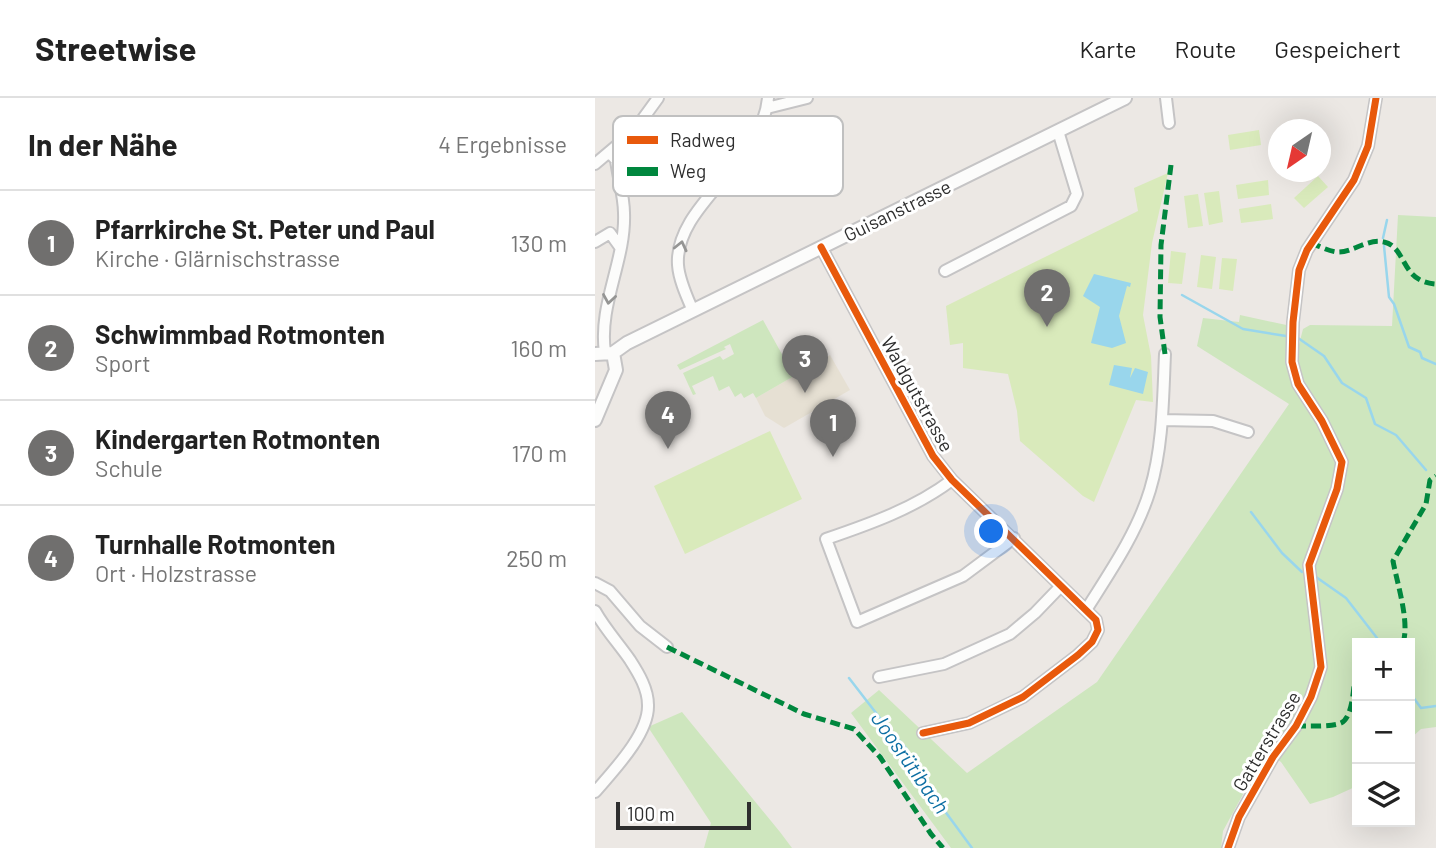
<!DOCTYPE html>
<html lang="de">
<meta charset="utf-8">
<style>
:root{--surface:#fff;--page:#f6f6f6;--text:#222;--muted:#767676;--line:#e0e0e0;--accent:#706f6e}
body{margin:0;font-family:Barlow,sans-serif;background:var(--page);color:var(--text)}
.controls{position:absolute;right:21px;bottom:21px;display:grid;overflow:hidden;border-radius:0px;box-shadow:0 7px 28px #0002}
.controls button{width:63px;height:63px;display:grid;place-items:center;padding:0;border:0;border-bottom:2px solid var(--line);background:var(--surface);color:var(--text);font:35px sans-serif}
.compass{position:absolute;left:673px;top:21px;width:63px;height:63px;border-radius:50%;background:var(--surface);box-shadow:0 7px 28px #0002;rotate:214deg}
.scale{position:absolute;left:21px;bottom:18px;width:135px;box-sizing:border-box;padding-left:7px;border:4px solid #2e2e2e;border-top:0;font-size:19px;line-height:24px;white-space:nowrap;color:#2e2e2e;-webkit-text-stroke:5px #fff;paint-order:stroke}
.you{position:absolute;left:397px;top:434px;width:24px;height:24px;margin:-18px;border:5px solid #fff;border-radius:50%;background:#1a73e8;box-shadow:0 0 0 10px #1a73e833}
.badge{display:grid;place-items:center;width:46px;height:46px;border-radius:50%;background:var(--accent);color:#fff;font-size:23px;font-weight:700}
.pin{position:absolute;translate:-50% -58px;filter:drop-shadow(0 2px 4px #0008)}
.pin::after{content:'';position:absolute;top:37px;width:24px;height:21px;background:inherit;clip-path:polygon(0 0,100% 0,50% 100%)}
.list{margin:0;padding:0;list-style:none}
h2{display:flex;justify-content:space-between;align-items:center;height:91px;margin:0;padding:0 28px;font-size:30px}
h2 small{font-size:23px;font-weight:400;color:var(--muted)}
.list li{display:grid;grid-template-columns:46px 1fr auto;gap:21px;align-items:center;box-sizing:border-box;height:105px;padding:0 28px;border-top:2px solid var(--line)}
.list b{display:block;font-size:26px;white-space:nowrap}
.list p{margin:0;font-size:23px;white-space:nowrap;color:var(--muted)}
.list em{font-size:23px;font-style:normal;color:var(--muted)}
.icon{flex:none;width:38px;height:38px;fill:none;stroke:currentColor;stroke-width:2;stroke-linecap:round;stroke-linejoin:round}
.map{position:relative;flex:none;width:841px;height:750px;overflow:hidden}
header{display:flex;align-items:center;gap:42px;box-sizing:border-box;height:98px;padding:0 35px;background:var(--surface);border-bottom:2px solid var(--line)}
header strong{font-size:33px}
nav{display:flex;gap:38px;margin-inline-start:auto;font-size:24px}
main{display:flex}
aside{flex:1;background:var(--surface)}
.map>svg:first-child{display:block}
.education{fill:#e6e0d3}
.green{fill:#cee6be}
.pitch{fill:#d9eabb}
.water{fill:#99d6ec}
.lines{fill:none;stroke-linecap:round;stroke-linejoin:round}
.stream{stroke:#99d6ec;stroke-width:2.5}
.minor-casing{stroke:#c5c4c5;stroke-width:14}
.tertiary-casing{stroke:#c5c4c5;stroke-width:16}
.minor{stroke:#fcfcfb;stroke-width:10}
.tertiary{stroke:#fcfcfb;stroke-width:12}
.quiet{stroke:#00873e;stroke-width:5;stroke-dasharray:10 5;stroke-linecap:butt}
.cycleway-casing{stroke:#fff;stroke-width:11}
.cycleway{stroke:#e8590c;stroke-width:7}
.oneway{stroke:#959594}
.labels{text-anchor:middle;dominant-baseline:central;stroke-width:6;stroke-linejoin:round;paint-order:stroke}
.street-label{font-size:19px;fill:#2e2e2e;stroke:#fff}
.water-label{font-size:21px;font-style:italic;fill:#0d6fa3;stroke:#fff}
.key{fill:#fff;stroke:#c0c0c0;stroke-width:2}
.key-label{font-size:19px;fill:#2e2e2e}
</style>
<header>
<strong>Streetwise</strong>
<nav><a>Karte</a><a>Route</a><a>Gespeichert</a></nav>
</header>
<main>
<aside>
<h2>In der Nähe<small>4 Ergebnisse</small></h2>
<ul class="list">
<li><span class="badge">1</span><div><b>Pfarrkirche St. Peter und Paul</b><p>Kirche · Glärnischstrasse</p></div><em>130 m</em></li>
<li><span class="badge">2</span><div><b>Schwimmbad Rotmonten</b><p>Sport</p></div><em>160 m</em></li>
<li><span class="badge">3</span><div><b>Kindergarten Rotmonten</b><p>Schule</p></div><em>170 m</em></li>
<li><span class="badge">4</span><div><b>Turnhalle Rotmonten</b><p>Ort · Holzstrasse</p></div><em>250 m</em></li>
</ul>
</aside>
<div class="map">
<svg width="841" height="750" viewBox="0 0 841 750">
<rect width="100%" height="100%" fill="#ece8e4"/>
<path class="education" d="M 235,257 L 255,292 L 189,330 L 170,318 L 161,300 Z"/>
<path class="green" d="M 803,117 L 841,119 L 841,629 L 826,631 L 815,641 L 815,545 L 762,545 L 762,688 L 738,699 L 715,706 L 686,664 L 679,659 L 730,569 L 716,467 L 751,363 L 706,284 L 700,262 L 708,231 L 715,227 L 797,228 Z
M 645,217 L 696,228 L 692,266 L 701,292 L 745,364 L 730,418 L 712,468 L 724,570 L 714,600 L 677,658 L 659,676 L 628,733 L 626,750 L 356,750 L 256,615 L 284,592 L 372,675 L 502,584 L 694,306 L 602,248 L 608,220 L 644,224 Z
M 168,222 L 199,278 L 161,300 L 158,295 L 149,300 L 146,295 L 140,299 L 134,288 L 124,293 L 118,278 L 97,288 L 101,296 L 98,297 L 88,275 L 125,258 L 128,262 L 139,256 L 135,246 L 129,249 L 131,251 L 85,272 L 82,267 Z
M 87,614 L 185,734 L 197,750 L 109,750 L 116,725 L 53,629 Z"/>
<path class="pitch" d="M 664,32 L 666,47 L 635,52 L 633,37 Z
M 573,75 L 557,145 L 548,217 L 556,258 L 558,304 L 541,302 L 499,404 L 488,398 L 425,343 L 422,313 L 413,276 L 368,270 L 368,245 L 355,247 L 351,208 L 543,113 L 539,90 Z
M 723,78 L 733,89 L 709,110 L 699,100 Z
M 673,82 L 674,97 L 643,101 L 641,87 Z
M 624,93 L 628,124 L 614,127 L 609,95 Z
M 603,96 L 608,128 L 593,130 L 589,98 Z
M 676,106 L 678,121 L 646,125 L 644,111 Z
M 576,153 L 591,155 L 587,186 L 573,185 Z
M 606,157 L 621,159 L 617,191 L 602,189 Z
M 627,160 L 642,161 L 638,193 L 624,191 Z
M 175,333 L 207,401 L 90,456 L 59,388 Z"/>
<path class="water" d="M 499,176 L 536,185 L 535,189 L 532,188 L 524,218 L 531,245 L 517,250 L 496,245 L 505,209 L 488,198 Z
M 519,267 L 537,270 L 535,280 L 540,270 L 553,274 L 548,296 L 514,287 Z"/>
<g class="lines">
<path class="stream" d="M 788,140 L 792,122
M 789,148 L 794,199 L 799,206 L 814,249 L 825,254 L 827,260 L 841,266
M 587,197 L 648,231 L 691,238
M 703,240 L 729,258 L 747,285 L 771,300 L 780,326 L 801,337 L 831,372
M 656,414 L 687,455 L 707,474
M 721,479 L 751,500 L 782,540
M 254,580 L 288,624 L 311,650 L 327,682 L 377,750
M 815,595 L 826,610 L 841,608"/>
<defs>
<path id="minor" d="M 571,0 L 574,25
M 172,10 L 212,0
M 0,66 L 39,33 L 63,0
M 0,144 L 15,135 L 25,149
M 226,149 L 338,358 L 357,382 L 501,522 L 503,532 L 497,544 L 483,557 L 428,599 L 374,625 L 328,635
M 350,173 L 476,108 L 482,96 L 463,33
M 98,213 C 92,199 84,182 83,167 C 79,107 167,66 173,0
M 10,254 C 3,207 31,162 29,115 C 29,98 23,79 21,62 L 15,55
M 567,322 L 618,323 L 653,334
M 357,382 C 320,410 275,426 231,441 L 262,524 L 368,478 L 419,440
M 0,485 L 15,493 L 45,528 L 72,549
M 491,512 C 515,474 542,435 555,392 C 568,349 568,301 570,256
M 0,513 C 10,531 24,546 35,562 C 44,576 53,591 53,607 C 54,636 18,673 0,694
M 284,579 L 349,566 L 415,536 L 440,515 L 466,488
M 633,750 L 644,719 L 678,659 L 701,628 L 716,599 L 726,569 L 714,467 L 742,391 L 747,364 L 727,323 L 703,286 L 697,264 L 698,224 L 704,172 L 712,152 L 759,82 L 773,48 L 781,0"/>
<path id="tertiary" d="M 0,256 L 18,255 L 32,245 L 530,0
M 0,322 L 21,272 L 18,255"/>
</defs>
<use href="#minor" class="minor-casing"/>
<use href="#tertiary" class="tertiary-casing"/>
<use href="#minor" class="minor"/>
<use href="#tertiary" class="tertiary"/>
<path class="quiet" d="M 716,145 C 724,148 733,153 742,154 C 757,155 773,140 789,144 C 812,149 805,184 841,186
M 570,256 L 565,219 L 566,147 L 576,67
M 808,545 C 815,524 802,485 798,463 L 831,406 L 835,382 L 841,378
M 72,549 L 209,616 L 259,631 L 285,659 L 336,736 L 348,750
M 701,628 C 712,628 737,629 746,625 C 760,618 758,581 762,567"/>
<defs>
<path id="cycleway" d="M 226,149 L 338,358 L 357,382 L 501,522 L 503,532 L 497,544 L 483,557 L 428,599 L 374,625 L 328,635
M 633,750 L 644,719 L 678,659 L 701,628 L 716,599 L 726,569 L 714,467 L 742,391 L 747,364 L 727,323 L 703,286 L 697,264 L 698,224 L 704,172 L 712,152 L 759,82 L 773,48 L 781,0"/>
</defs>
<use href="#cycleway" class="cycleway-casing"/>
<use href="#cycleway" class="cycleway"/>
</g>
<defs><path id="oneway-chevron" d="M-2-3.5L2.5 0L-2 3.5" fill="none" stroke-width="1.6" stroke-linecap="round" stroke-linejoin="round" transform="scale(1.75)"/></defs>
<g class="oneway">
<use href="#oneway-chevron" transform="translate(86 148) rotate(-77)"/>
<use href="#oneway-chevron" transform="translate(14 201) rotate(99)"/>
</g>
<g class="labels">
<g class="street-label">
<text transform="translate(302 112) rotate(-26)">Guisanstrasse</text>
<text transform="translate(323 296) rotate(61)">Waldgutstrasse</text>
<text transform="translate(671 643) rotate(-59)">Gatterstrasse</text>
</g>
<g class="water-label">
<text transform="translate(316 664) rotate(55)">Joosrütibach</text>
</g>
</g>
<rect x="18" y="18" width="230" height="80" rx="10" class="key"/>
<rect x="32" y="38" width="31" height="8" fill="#e8590c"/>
<rect x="32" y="69" width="31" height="9" fill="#00873e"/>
<g class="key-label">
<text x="75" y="49">Radweg</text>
<text x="75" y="80">Weg</text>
</g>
</svg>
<div class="controls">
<button>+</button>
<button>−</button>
<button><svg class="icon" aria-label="layers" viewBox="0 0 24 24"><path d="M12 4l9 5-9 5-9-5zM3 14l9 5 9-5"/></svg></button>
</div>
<svg class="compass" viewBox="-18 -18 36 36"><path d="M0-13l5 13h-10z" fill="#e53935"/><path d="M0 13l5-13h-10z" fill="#767676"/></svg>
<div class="scale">100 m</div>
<div class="you"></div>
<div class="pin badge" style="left:238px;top:359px">1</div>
<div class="pin badge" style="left:452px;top:229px">2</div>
<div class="pin badge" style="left:210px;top:295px">3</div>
<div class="pin badge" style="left:73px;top:351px">4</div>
</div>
</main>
